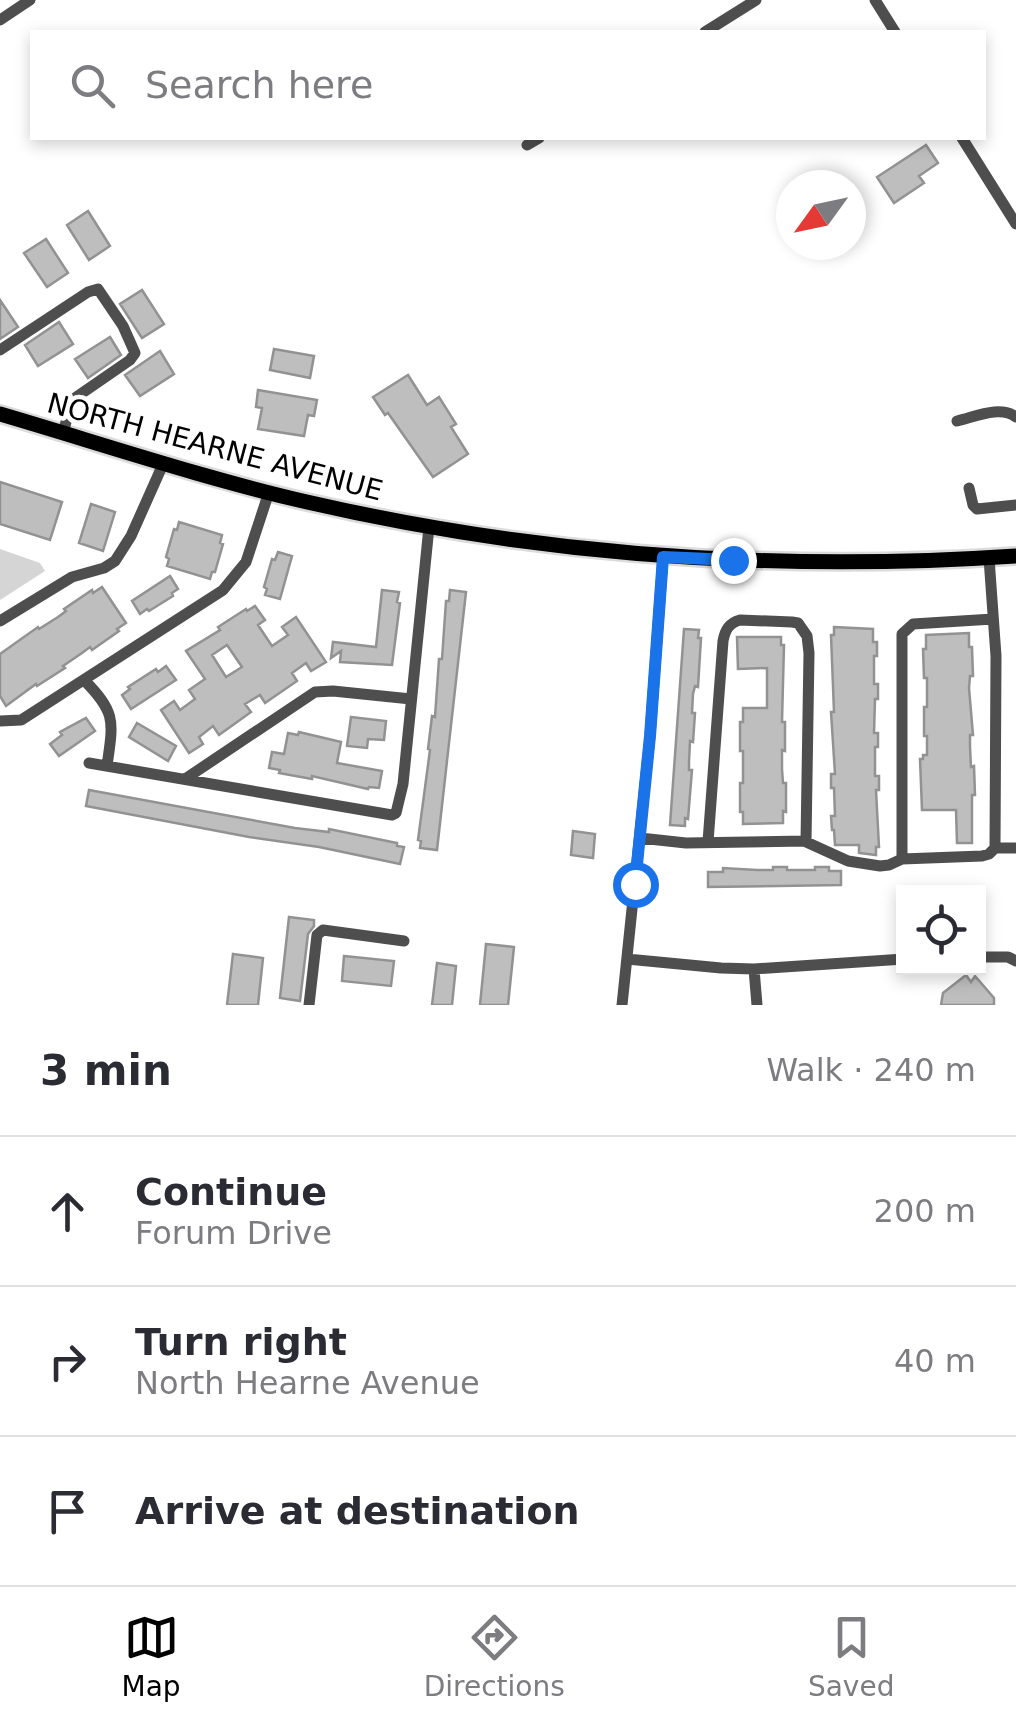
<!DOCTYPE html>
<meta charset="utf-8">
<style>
:root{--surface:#fff;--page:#f7f7f7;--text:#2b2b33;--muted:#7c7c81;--line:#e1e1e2;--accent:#000}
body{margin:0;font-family:"DejaVu Sans",sans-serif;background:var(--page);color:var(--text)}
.controls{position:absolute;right:30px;bottom:30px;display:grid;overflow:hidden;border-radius:0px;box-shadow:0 5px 15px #0003}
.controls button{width:90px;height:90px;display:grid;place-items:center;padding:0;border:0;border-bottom:2px solid var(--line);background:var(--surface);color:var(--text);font:50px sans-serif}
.compass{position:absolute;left:776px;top:170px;width:90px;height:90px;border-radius:50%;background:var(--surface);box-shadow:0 5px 15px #0003;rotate:237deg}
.stop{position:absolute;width:30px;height:30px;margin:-22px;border:8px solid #1a73e8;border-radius:50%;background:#fff}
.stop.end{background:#1a73e8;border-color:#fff;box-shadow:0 2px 10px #0008}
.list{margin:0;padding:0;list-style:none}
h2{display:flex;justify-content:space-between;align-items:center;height:130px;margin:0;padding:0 40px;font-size:42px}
h2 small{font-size:32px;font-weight:400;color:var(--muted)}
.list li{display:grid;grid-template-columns:65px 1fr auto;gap:30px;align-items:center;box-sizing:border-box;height:150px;padding:0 40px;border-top:2px solid var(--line)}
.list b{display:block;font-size:38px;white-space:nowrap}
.list p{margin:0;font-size:32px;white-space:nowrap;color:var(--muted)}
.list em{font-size:32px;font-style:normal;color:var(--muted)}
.icon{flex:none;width:55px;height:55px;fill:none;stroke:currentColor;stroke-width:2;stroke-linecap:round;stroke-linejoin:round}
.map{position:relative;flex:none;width:1016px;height:1005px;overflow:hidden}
.search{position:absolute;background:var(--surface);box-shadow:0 5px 15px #0003;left:30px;right:30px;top:30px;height:110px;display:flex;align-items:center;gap:25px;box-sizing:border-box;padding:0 35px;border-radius:0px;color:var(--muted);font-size:38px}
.sheet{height:580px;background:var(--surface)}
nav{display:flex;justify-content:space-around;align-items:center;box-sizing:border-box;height:140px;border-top:2px solid var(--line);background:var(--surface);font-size:28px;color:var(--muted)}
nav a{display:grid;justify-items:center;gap:5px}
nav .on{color:var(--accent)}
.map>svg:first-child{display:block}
.green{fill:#d5d5d5}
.building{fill:#bebebe;stroke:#929292;stroke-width:2.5;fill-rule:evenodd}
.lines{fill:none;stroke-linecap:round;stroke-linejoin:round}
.major-casing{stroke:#dbdbdb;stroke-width:20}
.minor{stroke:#4e4e4e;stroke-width:11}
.major{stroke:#000;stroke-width:15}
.route{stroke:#1a73e8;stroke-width:12}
.labels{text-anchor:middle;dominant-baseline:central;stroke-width:9;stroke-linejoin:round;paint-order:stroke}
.street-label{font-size:28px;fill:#000;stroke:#fff}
</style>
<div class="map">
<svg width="1016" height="1005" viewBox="0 0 1016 1005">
<rect width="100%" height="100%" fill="#fff"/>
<path class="green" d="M 0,549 L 40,563 L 45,571 L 0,600 Z"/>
<path class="building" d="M 926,145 L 938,163 L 919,176 L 924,183 L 894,203 L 877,177 Z
M 88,211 L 110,246 L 89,260 L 67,225 Z
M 46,239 L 68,273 L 47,287 L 24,253 Z
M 142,290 L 164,324 L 142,338 L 120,304 Z
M 0,300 L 18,327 L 0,339 Z
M 59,322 L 73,344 L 38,366 L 25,345 Z
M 110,337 L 121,355 L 88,378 L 75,359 Z
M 274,349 L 314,356 L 310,378 L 270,370 Z
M 160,351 L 174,374 L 140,396 L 125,375 Z
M 408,375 L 427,405 L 439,397 L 456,424 L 451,427 L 468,454 L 433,477 L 388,413 L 385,415 L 373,397 Z
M 258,390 L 317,400 L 314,416 L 308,415 L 304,436 L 258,429 L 262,408 L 256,407 Z
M 0,482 L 62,502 L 50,540 L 0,524 Z
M 91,504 L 115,512 L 103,551 L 79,543 Z
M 179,522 L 222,535 L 220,543 L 223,544 L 215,572 L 212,572 L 210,579 L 167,566 L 169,559 L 166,557 L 174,529 L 177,530 Z
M 278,552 L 292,556 L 280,599 L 265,595 L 267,589 L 264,587 L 272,559 L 275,560 Z
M 170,576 L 178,589 L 172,593 L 173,596 L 149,611 L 147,609 L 140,614 L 132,601 Z
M 102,587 L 126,623 L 117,629 L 119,631 L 92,650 L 90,647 L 82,653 L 63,666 L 65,668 L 37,686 L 36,684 L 6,706 L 0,696 L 0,654 L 38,627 L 39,629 L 58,617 L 66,611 L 64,609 L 92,590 L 93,593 Z
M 382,590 L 399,592 L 397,602 L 400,603 L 392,665 L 340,662 L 341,651 L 331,658 L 333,642 L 376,647 Z
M 450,590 L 466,592 L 437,850 L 420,848 L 421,841 L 418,840 L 430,750 L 428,749 L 432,716 L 435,717 L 439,659 L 442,659 L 446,601 L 449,601 Z
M 255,606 L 265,620 L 258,625 L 272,646 L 288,635 L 282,627 L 296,617 L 326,662 L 311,671 L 306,663 L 292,673 L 297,681 L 265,703 L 260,695 L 245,704 L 251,712 L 219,735 L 213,726 L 199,737 L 203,744 L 189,753 L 161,710 L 174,701 L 180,710 L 195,699 L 189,690 L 205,679 L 186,651 L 220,630 L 218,627 L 246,609 L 247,611 ZM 227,645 L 242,667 L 226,677 L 212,655 Z
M 834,627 L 873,629 L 873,642 L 877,642 L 877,656 L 874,656 L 874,684 L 878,684 L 878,699 L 875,699 L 874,733 L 878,733 L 878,747 L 875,747 L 875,776 L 879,776 L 879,790 L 876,790 L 879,847 L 876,847 L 876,855 L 859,853 L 859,845 L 835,845 L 834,830 L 832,830 L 831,816 L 835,816 L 834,788 L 831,788 L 831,774 L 835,774 L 831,712 L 834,712 L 831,635 L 834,635 Z
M 684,629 L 699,630 L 698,638 L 701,638 L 698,687 L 695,686 L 693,694 L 692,713 L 695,713 L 693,742 L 690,741 L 689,762 L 689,770 L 692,770 L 688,819 L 685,818 L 685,826 L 670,825 Z
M 969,633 L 969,647 L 972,647 L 973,676 L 970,676 L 969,688 L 973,735 L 970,735 L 970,747 L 971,767 L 974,766 L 975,795 L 972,795 L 972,843 L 957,843 L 956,810 L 922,810 L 920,759 L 923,759 L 923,755 L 927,755 L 927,736 L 924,736 L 924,707 L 927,707 L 927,678 L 924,678 L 923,649 L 926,649 L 926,635 Z
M 737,637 L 781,637 L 781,645 L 784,645 L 782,722 L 785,722 L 785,751 L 782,750 L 782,769 L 783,783 L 786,783 L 786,812 L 783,811 L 783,823 L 743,824 L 743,812 L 740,812 L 740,783 L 743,783 L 743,751 L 740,751 L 740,722 L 743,722 L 743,708 L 767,708 L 767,668 L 738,669 Z
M 166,666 L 176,680 L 131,709 L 122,695 L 130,689 L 128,687 L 156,669 L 158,672 Z
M 351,717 L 386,721 L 384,740 L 368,739 L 367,748 L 347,746 Z
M 86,718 L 95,731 L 59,756 L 50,744 L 62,735 L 60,732 Z
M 137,723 L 176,746 L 168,761 L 129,737 Z
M 299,732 L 341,742 L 337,763 L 382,771 L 379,788 L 369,787 L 368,789 L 312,776 L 312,779 L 279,773 L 280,770 L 269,768 L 272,752 L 284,754 L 288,733 L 298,735 Z
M 89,790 L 295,828 L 329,832 L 329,829 L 397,843 L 397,846 L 404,847 L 400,864 L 319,847 L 249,837 L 86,806 Z
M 573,831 L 595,834 L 593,858 L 571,855 Z
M 773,867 L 787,867 L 787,870 L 815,870 L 815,867 L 829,867 L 829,871 L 841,871 L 841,885 L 708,887 L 708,872 L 723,872 L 723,868 L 757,870 L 773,870 Z
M 289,917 L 314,920 L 314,926 L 308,934 L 300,1001 L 280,998 Z
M 486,944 L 514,947 L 508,1005 L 480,1005 Z
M 233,954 L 263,958 L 258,1005 L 227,1005 Z
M 344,956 L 394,961 L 391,986 L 342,981 Z
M 437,963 L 456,966 L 452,1005 L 432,1005 Z
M 966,975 L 971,982 L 975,976 L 994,998 L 994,1005 L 941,1005 L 943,993 Z"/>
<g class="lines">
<defs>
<path id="major" d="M 0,414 C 102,444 203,478 307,502 C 541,556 776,572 1016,556"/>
</defs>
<use href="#major" class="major-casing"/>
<path class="minor" d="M 875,0 L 895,32
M 0,20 L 30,0
M 705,32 L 756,0
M 962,138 L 1016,224
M 527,145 L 539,138
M 0,350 L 88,292 L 98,289 L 123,326 L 135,353 L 130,360 L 72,400 L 63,433
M 957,421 C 975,417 1000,405 1016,417
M 969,488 L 973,505 L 977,509 L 1016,505
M 989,558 L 996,656 L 995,848
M 0,621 L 72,577 L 104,568 L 115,561 L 131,536 L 164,462
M 84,680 C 117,713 113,722 107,766
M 0,721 L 21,720 L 223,590 L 246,562 L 269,492
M 89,763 L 392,815 L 396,813 L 403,784 L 429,527
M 185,779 L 315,692 L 333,691 L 411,699
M 640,838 L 686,843 L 804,841 L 848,861 L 880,866 L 889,865 L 902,859 L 982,856 L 989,854 L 995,848 L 1016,848
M 708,842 L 723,641 C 725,630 729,623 740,620 L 792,622 L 798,623 L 807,636 L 809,653 L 806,841
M 902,859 L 902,634 L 913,624 L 993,619
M 978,957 L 1008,957 L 1016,961
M 627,959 L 721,968 L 754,969 L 904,959
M 754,969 L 757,1005
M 309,1005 L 317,935 L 323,930 L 404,941
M 622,1005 L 650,736 L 663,557"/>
<use href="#major" class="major"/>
</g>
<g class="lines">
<path class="route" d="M 635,884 L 650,736 L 663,557 L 733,560"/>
</g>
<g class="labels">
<g class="street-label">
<text transform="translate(215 447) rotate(15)">NORTH HEARNE AVENUE</text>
</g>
</g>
</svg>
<div class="controls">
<button><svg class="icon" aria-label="locate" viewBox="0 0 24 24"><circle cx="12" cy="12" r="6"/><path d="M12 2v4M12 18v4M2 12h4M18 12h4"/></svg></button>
</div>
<svg class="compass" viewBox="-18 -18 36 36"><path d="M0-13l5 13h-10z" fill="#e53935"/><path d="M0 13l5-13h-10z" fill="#7c7c81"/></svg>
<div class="stop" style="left:635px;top:884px"></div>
<div class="stop end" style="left:733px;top:560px"></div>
<div class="search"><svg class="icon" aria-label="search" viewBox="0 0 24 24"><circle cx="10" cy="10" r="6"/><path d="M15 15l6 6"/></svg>Search here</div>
</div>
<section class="sheet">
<h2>3 min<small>Walk · 240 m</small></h2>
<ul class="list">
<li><svg class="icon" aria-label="ahead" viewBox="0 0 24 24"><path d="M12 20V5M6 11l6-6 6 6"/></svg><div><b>Continue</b><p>Forum Drive</p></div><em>200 m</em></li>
<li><svg class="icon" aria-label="right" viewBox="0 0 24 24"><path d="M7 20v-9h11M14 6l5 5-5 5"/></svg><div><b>Turn right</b><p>North Hearne Avenue</p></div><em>40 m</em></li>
<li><svg class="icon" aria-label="arrive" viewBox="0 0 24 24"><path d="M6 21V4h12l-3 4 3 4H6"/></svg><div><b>Arrive at destination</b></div></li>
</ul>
</section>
<nav>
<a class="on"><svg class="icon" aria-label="map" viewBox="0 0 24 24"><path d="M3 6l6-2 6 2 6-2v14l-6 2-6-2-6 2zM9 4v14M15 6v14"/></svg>Map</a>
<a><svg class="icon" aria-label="directions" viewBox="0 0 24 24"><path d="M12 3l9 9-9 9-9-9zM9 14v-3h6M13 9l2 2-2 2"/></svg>Directions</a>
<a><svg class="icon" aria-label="saved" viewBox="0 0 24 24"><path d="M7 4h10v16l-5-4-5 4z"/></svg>Saved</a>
</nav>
